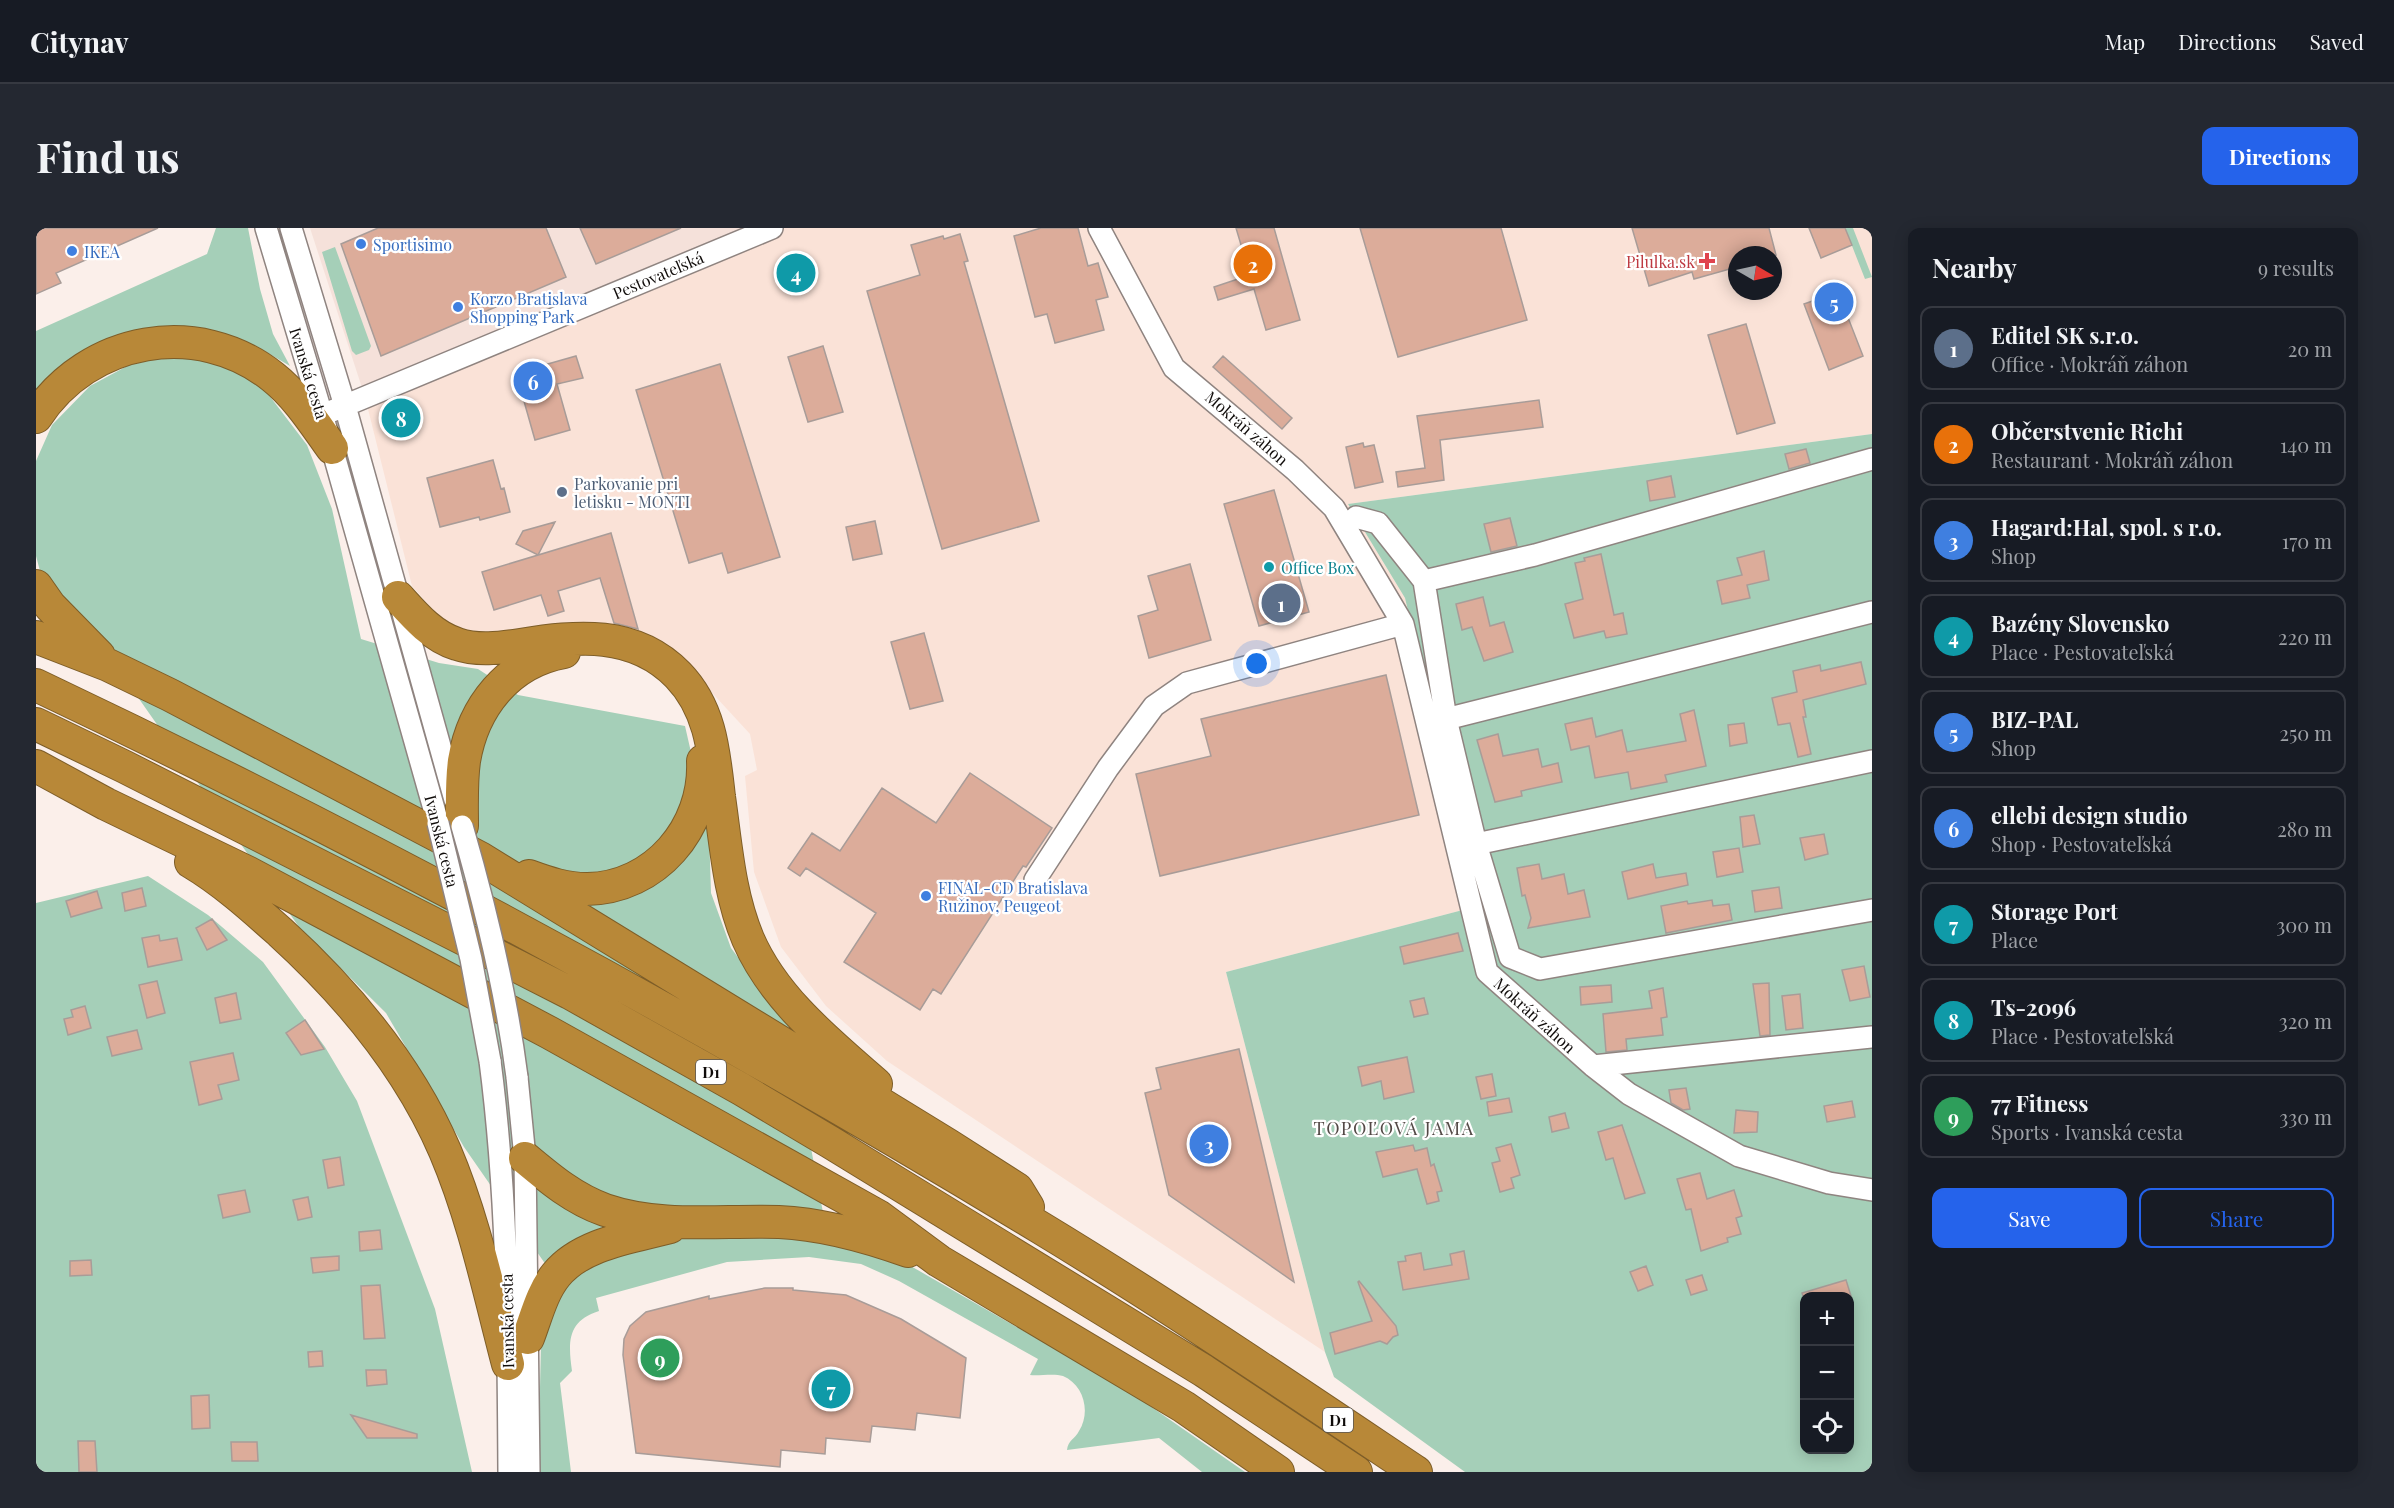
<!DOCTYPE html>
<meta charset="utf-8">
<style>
:root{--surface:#171b24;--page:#242831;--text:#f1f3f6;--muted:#9ea1a6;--line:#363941;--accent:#2563eb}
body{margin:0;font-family:"Playfair Display",serif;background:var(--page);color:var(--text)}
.controls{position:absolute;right:18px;bottom:18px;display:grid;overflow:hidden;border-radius:12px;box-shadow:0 3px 15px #0003}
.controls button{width:54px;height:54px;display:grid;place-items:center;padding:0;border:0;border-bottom:2px solid var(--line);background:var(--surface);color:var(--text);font:30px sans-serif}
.compass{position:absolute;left:1692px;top:18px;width:54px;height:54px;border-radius:50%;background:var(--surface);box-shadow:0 3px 15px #0003;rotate:99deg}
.you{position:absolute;left:1221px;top:436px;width:21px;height:21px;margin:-15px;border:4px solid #fff;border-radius:50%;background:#1a73e8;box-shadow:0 0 0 9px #1a73e833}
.badge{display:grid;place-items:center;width:39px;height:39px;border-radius:50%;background:var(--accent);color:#fff;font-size:20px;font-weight:700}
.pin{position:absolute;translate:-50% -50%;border:3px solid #fff;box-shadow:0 2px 6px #0006}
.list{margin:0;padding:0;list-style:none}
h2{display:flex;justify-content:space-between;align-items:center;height:78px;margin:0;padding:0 24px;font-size:26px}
h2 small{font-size:20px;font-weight:400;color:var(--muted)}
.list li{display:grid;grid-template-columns:39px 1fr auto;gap:18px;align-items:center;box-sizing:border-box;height:84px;margin:0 12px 12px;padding:0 12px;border:2px solid var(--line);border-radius:12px}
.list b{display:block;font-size:22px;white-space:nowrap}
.list p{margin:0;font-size:20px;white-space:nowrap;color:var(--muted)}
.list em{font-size:20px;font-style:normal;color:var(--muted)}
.actions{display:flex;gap:12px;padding:18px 24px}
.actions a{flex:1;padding:14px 0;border:2px solid var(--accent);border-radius:12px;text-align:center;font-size:21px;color:var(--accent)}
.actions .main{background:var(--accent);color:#fff}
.icon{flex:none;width:33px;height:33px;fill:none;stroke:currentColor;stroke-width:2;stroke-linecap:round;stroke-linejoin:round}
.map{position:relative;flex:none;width:1836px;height:1244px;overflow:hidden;border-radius:12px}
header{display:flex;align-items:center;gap:36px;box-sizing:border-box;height:84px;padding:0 30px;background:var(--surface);border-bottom:2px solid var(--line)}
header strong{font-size:28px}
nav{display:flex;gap:33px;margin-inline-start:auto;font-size:21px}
.intro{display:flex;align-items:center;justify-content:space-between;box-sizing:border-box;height:144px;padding:0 36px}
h1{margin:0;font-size:42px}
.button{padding:15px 27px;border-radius:12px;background:var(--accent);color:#fff;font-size:21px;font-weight:700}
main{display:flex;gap:36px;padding:0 36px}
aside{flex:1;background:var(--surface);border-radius:12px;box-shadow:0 3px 15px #0003}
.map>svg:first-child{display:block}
.built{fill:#f5e1da}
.industrial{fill:#fae2d7;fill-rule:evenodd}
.green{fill:#a5cfb8;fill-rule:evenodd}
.building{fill:#dcac9a;stroke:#a89c98;stroke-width:1.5}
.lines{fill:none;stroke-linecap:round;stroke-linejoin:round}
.minor-casing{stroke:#8f8480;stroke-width:24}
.highway-casing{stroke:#7d5d28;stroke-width:34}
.minor{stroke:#fff;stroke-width:21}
.highway{stroke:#b88838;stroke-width:32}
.minor-bridge-casing{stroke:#8f8480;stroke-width:24;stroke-linecap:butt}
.minor-bridge{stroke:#fff;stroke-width:21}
.shop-dot{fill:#3f7fe0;stroke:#fff;stroke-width:2}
.health-dot{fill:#e0444e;stroke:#fff;stroke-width:2}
.service-dot{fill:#5c6f8a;stroke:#fff;stroke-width:2}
.culture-dot{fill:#0f9aa8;stroke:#fff;stroke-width:2}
.labels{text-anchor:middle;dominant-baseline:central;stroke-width:4.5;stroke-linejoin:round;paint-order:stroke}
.shield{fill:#fff;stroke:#585554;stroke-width:1.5}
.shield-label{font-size:15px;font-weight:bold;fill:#100c0a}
.shop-label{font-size:16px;fill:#366cbe;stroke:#fff;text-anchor:start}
.health-label{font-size:16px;fill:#be3a42;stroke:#fff;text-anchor:end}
.street-label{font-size:16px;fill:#100c0a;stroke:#fff}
.service-label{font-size:16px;fill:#4e5e75;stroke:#fff;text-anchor:start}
.culture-label{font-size:16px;fill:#0d838f;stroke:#fff;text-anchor:start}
.neighbourhood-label{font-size:18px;letter-spacing:1.5px;fill:#534946;stroke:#fff}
</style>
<header>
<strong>Citynav</strong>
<nav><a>Map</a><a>Directions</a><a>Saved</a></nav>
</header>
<div class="intro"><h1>Find us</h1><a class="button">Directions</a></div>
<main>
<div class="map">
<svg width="1836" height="1244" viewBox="0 0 1836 1244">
<rect width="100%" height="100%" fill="#fbefea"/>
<path class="built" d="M 274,0 L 736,0 L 329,169 Z"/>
<path class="industrial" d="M 736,0 L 1836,0 L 1836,206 L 1312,276 L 1369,370 L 1442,678 L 1190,744 L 1289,1124 L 851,833 L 790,778 L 745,719 L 718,644 L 709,548 L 721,542 L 714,506 L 667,455 L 594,401 L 557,395 L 460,407 L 435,405 L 412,399 L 376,358 L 329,169 ZM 1701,27 L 1737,27 L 1737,63 L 1701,63 Z"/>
<path class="green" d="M 180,0 L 212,0 L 224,61 L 237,106 L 254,138 L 220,118 L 161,102 L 0,167 L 0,103 L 171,26 Z
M 1809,0 L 1817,0 L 1836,49 L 1829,51 Z
M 299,19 L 335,118 L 333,122 L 320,127 L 316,123 L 286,24 Z
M 130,129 L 166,131 L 203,143 L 229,162 L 271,217 L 296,281 L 325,411 L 403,435 L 442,441 L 482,467 L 649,498 L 673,603 L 675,665 L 695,720 L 752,796 L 791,1006 L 866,1033 L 1094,1164 L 1209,1244 L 1166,1244 L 1123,1210 L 1031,1222 C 1032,1212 1039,1211 1043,1203 C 1055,1184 1048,1157 1027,1148 C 1018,1145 1004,1148 994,1147 L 1002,1131 L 863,1053 L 825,1036 L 773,1029 L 691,1034 L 560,1070 L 563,1083 C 531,1093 532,1114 536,1143 L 524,1155 L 535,1244 L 502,1244 L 505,1117 L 526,1060 L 428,919 L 350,785 L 263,699 L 66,418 L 7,354 L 0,328 L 0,233 L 16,197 L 54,158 L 93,137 Z
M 1836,206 L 1836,1244 L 1429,1244 L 1298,1149 L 1289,1124 L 1190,744 L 1442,678 L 1369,370 L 1312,276 ZM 1768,1068 L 1814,1068 L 1814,1222 L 1768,1222 Z
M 112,648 L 172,687 L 227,734 L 289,819 L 321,873 L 399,1081 L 436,1244 L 0,1244 L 0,675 Z"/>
<path class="building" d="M 0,0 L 122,0 L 20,45 L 25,55 L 0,66 Z
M 342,0 L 510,0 L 530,49 L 345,128 L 305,16 Z
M 544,0 L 645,0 L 560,36 Z
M 1005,0 L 1042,0 L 1052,38 L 1062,35 L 1072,69 L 1060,72 L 1068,102 L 1019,115 L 1011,86 L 999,89 L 978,8 Z
M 1200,0 L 1238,0 L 1264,92 L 1230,102 L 1218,61 L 1182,72 L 1178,59 L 1214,47 Z
M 1324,0 L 1465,0 L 1491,92 L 1362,129 Z
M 1596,0 L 1733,0 L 1740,27 L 1701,27 L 1701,39 L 1658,51 L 1656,44 L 1613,58 Z
M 1773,0 L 1809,0 L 1816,17 L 1785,30 Z
M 924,6 L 932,33 L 928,34 L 1003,293 L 906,321 L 831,63 L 884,47 L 875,17 L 907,8 L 908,11 Z
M 767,25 L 777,57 L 753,65 L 743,33 Z
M 1802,64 L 1827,128 L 1793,142 L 1768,76 Z
M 1710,96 L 1739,195 L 1701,206 L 1672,107 Z
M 787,118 L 807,184 L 772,194 L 752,129 Z
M 540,128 L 547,150 L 521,156 L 534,202 L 499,212 L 480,145 Z
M 1187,128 L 1256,190 L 1246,201 L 1177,139 Z
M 684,136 L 744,329 L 692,345 L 686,325 L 653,335 L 600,162 Z
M 1503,172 L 1507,199 L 1404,212 L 1408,252 L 1362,259 L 1360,244 L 1389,240 L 1381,188 Z
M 1327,215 L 1328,219 L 1338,217 L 1347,254 L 1319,260 L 1310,219 Z
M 1770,221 L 1774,235 L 1753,241 L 1749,226 Z
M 457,232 L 465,261 L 468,260 L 474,284 L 444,292 L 443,289 L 404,299 L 391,250 Z
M 1635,248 L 1639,269 L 1614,273 L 1611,253 Z
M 1238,262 L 1273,384 L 1223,398 L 1188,276 Z
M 1474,290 L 1481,318 L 1455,324 L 1448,296 Z
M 839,293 L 846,326 L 817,332 L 810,299 Z
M 519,294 L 502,327 L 480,316 L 487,303 Z
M 575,305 L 602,401 L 578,395 L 564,350 L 522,363 L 528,383 L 512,388 L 505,367 L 458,382 L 446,344 Z
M 1728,323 L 1733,352 L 1711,357 L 1714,370 L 1686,376 L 1681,353 L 1706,347 L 1701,330 Z
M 1565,326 L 1578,387 L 1587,385 L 1591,406 L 1570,410 L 1568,403 L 1538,410 L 1529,376 L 1547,371 L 1539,335 L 1549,333 L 1548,330 Z
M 1154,336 L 1175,412 L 1113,430 L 1102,388 L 1122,382 L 1112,348 Z
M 1447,369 L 1454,398 L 1468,394 L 1477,424 L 1448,433 L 1436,399 L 1426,402 L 1420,376 Z
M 888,405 L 907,473 L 874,481 L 855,414 Z
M 1825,434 L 1830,456 L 1767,472 L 1770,489 L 1767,489 L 1775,526 L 1762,529 L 1754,495 L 1742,497 L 1736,470 L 1761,464 L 1757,443 L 1784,437 L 1785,443 Z
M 1350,447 L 1383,587 L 1124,648 L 1100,546 L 1175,528 L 1165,491 Z
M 1658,482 L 1670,538 L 1629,547 L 1631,554 L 1595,561 L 1592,544 L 1559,550 L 1553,518 L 1535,522 L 1529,496 L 1556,490 L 1560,509 L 1586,502 L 1591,524 L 1650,513 L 1644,486 Z
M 1708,495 L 1711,515 L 1694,518 L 1692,497 Z
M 1462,506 L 1467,528 L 1502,521 L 1506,539 L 1522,535 L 1526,554 L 1485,563 L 1486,568 L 1459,574 L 1441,512 Z
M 934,545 L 1016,600 L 990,639 L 987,638 L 905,766 L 897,761 L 884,782 L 808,734 L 840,685 L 770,640 L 764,648 L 752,640 L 776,605 L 804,623 L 846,560 L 900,595 Z
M 1718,587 L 1724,616 L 1707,619 L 1704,589 Z
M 1788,606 L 1792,626 L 1769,632 L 1764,610 Z
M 1703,620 L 1707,644 L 1681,649 L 1677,624 Z
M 1503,636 L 1506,651 L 1528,646 L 1532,666 L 1548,662 L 1554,689 L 1492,700 L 1495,690 L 1489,667 L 1486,668 L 1481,640 Z
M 1617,636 L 1620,650 L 1650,645 L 1652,657 L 1592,671 L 1586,644 Z
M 1743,659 L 1746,680 L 1719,684 L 1716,663 Z
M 106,660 L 110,678 L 89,683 L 86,665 Z
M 61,663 L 66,680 L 35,689 L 30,673 Z
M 1676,672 L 1677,678 L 1693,676 L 1696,692 L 1630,705 L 1625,678 L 1651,673 L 1652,676 Z
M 176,691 L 191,712 L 171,722 L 160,700 Z
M 1422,705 L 1427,723 L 1368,736 L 1364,719 Z
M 123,707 L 124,713 L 141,710 L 146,732 L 112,739 L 106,710 Z
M 1828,738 L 1834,769 L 1814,773 L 1806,742 Z
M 121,753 L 129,785 L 111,790 L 103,757 Z
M 1733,755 L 1734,807 L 1724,808 L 1717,756 Z
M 1575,757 L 1576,774 L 1545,777 L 1544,759 Z
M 1627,760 L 1631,789 L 1625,790 L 1627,807 L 1590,811 L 1591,822 L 1570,824 L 1567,786 L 1616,780 L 1613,763 Z
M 200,765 L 205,791 L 184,795 L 179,770 Z
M 1764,766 L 1767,800 L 1750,802 L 1746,768 Z
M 1388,770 L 1392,786 L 1378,789 L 1374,773 Z
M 49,778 L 55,800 L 32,807 L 28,791 L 37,789 L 35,782 Z
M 269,792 L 288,821 L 265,827 L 250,805 Z
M 101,802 L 106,821 L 76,828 L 71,809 Z
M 1203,821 L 1214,868 L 1258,1054 L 1133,967 L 1109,865 L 1125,861 L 1120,840 Z
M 197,825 L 203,852 L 182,857 L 186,871 L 163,877 L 154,834 Z
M 1371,829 L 1378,864 L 1348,871 L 1345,853 L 1326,858 L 1322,839 Z
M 1456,846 L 1460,868 L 1445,871 L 1440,849 Z
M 1650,860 L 1654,881 L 1647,882 L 1635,875 L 1633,862 Z
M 1473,870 L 1476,884 L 1453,888 L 1451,874 Z
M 1816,873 L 1819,889 L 1791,894 L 1788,878 Z
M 1700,882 L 1722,884 L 1721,904 L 1698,905 Z
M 1529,885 L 1533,900 L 1516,904 L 1513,889 Z
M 1586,897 L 1609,965 L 1589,971 L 1577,930 L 1570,932 L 1562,904 Z
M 1475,916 L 1484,947 L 1475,950 L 1478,960 L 1464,964 L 1456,935 L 1464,933 L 1460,920 Z
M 1377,917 L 1379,923 L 1391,920 L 1395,938 L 1398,936 L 1406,963 L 1401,964 L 1403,973 L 1391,976 L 1381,941 L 1347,949 L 1340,924 Z
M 304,929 L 308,957 L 292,960 L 287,932 Z
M 1664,945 L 1671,971 L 1698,962 L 1706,988 L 1700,990 L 1705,1006 L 1691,1010 L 1692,1014 L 1665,1023 L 1655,981 L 1650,982 L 1641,951 Z
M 209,962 L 214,984 L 187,990 L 182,967 Z
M 272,969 L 276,989 L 262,992 L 257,972 Z
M 344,1002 L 346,1021 L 324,1023 L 323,1004 Z
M 1428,1023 L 1433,1051 L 1367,1062 L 1362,1034 L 1370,1033 L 1369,1028 L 1385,1025 L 1388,1042 L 1416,1037 L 1414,1026 Z
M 303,1028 L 303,1042 L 277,1045 L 275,1030 Z
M 55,1032 L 56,1047 L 34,1048 L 34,1033 Z
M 1610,1038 L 1617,1057 L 1602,1063 L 1594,1044 Z
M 1666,1047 L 1671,1062 L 1655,1067 L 1650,1052 Z
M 1810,1052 L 1815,1068 L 1767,1068 L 1766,1065 Z
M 1323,1053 L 1360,1098 L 1362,1107 L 1357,1109 L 1351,1116 L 1344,1113 L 1299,1126 L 1294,1105 L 1336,1093 L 1322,1054 Z
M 344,1057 L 349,1110 L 328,1111 L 325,1058 Z
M 729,1060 L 757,1060 L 757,1062 L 810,1067 L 865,1091 L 930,1130 L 924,1190 L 881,1185 L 879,1202 L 836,1198 L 834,1214 L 790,1210 L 789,1226 L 745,1222 L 744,1239 L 600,1225 L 587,1127 L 588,1111 L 594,1098 L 610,1084 L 673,1068 L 673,1071 Z
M 286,1123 L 287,1138 L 273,1139 L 272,1124 Z
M 330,1142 L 350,1142 L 351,1156 L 331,1158 Z
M 173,1167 L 174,1200 L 156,1201 L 155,1168 Z
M 315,1187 L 381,1206 L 381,1210 L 331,1210 Z
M 42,1213 L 59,1213 L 61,1244 L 43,1244 Z
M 195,1214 L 221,1214 L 222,1233 L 196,1233 Z"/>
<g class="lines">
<defs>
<path id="minor" d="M 230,0 L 296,220 L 402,595
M 255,0 L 309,178 L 419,572
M 1063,0 L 1138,140 L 1259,242 L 1298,280 L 1367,396 L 1451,744 L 1557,838 L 1593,866 L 1703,928 L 1793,955 L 1836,962
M 296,183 L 736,0
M 1320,289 L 1342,295 L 1388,353 L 1410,491 L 1440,616 L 1474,729 L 1504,741 L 1836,682
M 1388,353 L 1499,327 L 1836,231
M 1410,491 L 1836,384
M 1440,616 L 1836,533
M 999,652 L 1072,540 L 1118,478 L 1151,455 L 1367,396
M 454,833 C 472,971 472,1105 473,1244
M 1557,838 L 1836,809
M 481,849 L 489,930 L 493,1244"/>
<path id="highway" d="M 0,189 C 52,109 162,89 237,149 C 261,168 278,195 296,220
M 0,358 L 14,378 L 63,428
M 362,369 C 379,388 396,408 421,416 C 441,423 464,420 484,417 C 541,408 598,402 642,447 C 675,481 678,525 683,569 C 690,617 693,666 712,711 C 738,771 792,814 840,856
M 0,409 L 72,437 L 134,467 L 444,630 L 912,917 L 981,961 L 992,979
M 0,457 C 344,620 680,803 1005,1000 C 1132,1077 1256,1161 1380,1244
M 0,496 L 89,539 L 534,765 L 705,861 L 794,914 L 1168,1143 L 1320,1244
M 0,538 L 70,576 L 211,644 L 514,805 L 842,988 L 903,1033 L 1148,1179 L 1242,1244
M 426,598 C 426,577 425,555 428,533 C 437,479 472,434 528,424
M 155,634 C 187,653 216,679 244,704 C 312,766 372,837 409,923 C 438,991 453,1064 472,1136
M 493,648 C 512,655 530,661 551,661 C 619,660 670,600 667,533
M 489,930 C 514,951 538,971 569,982 C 625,1001 685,992 743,994 C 787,996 830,1008 872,1023
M 492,1110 C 500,1089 506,1064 520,1047 C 546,1015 597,1009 634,999"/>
</defs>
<use href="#minor" class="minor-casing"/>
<use href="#highway" class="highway-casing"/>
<use href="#minor" class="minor"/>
<use href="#highway" class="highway"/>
<defs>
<path id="minor-bridge" d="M 402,595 L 435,731 L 454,833
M 426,598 C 450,681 470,763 481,849"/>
</defs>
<use href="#minor-bridge" class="minor-bridge-casing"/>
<use href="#minor-bridge" class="minor-bridge"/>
</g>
<g class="shop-dot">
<circle cx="325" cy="16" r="6"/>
<circle cx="36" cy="23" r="6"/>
<circle cx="422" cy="79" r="6"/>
<circle cx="890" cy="668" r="6"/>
</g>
<path class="health-dot" d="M1668 24h6v6h6v6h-6v6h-6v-6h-6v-6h6z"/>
<circle class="service-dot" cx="526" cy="264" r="6"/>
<circle class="culture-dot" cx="1233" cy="339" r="6"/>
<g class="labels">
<g class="shield">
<rect x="660" y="832" width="30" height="24" rx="4.5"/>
<rect x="1287" y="1180" width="30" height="24" rx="4.5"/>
</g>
<g class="shield-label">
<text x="675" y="844">D1</text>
<text x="1302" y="1192">D1</text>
</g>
<g class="shop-label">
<text x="337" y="16">Sportisimo</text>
<text x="48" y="23">IKEA</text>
<text x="434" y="70">Korzo Bratislava<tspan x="434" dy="18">Shopping Park</tspan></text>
<text x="902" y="659">FINAL-CD Bratislava<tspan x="902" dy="18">Ružinov, Peugeot</tspan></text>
</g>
<g class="health-label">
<text x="1659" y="33">Pilulka.sk</text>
</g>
<g class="street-label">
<text transform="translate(622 47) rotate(-23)">Pestovateľská</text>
<text transform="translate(273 145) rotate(73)">Ivanská cesta</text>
<text transform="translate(1211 200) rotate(41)">Mokráň záhon</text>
<text transform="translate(406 613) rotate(76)">Ivanská cesta</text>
<text transform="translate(1499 787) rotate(42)">Mokráň záhon</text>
<text transform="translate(471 1093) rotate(-91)">Ivanská cesta</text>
</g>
<g class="service-label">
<text x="538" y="255">Parkovanie pri<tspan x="538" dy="18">letisku - MONTI</tspan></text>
</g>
<g class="culture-label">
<text x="1245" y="339">Office Box</text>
</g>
<g class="neighbourhood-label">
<text x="1358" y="900">TOPOĽOVÁ JAMA</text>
</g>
</g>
</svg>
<div class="controls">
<button>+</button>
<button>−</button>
<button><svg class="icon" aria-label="locate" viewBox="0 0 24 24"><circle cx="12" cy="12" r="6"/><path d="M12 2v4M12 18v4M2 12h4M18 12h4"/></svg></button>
</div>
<svg class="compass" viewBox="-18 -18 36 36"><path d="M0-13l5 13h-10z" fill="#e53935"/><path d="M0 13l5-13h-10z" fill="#9ea1a6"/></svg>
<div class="you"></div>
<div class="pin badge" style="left:1245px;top:375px;background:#5c6f8a">1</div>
<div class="pin badge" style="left:1217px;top:36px;background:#e8710a">2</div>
<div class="pin badge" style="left:1173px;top:916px;background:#3f7fe0">3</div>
<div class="pin badge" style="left:760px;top:45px;background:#0f9aa8">4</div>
<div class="pin badge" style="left:1798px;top:74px;background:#3f7fe0">5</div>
<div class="pin badge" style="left:497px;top:153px;background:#3f7fe0">6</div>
<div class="pin badge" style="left:795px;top:1161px;background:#0f9aa8">7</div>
<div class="pin badge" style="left:365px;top:190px;background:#0f9aa8">8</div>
<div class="pin badge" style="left:624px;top:1130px;background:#2e9e5b">9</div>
</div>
<aside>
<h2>Nearby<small>9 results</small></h2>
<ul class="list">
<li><span class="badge" style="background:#5c6f8a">1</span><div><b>Editel SK s.r.o.</b><p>Office · Mokráň záhon</p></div><em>20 m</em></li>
<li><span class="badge" style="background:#e8710a">2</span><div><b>Občerstvenie Richi</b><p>Restaurant · Mokráň záhon</p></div><em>140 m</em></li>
<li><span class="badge" style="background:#3f7fe0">3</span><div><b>Hagard:Hal, spol. s r.o.</b><p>Shop</p></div><em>170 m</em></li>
<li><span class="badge" style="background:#0f9aa8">4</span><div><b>Bazény Slovensko</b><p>Place · Pestovateľská</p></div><em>220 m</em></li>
<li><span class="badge" style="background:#3f7fe0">5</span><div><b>BIZ-PAL</b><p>Shop</p></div><em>250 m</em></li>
<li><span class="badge" style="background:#3f7fe0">6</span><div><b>ellebi design studio</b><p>Shop · Pestovateľská</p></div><em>280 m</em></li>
<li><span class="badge" style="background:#0f9aa8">7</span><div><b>Storage Port</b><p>Place</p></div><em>300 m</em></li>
<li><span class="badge" style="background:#0f9aa8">8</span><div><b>Ts-2096</b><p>Place · Pestovateľská</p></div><em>320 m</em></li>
<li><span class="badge" style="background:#2e9e5b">9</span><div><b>77 Fitness</b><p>Sports · Ivanská cesta</p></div><em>330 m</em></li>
</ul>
<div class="actions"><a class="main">Save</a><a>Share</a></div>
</aside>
</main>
